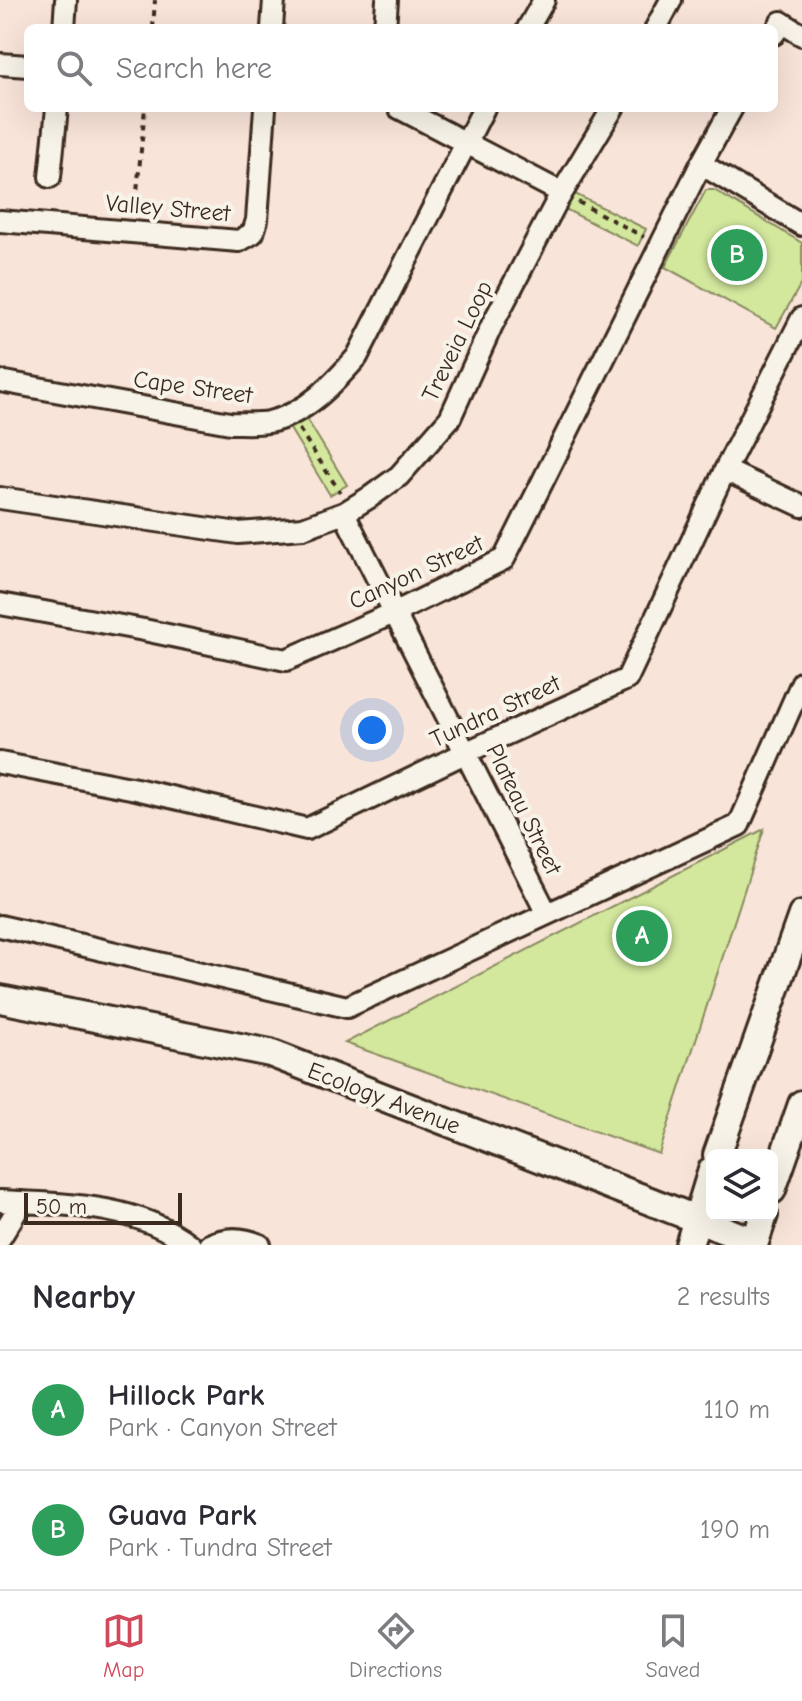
<!DOCTYPE html>
<meta charset="utf-8">
<style>
:root{--surface:#fff;--page:#f2f2f3;--text:#2b2b33;--muted:#7c7c81;--line:#e1e1e2;--accent:#d1495b}
body{margin:0;font-family:"Comic Neue",sans-serif;background:var(--page);color:var(--text)}
.controls{position:absolute;right:24px;bottom:24px;display:grid;overflow:hidden;border-radius:12px;box-shadow:0 8px 32px #0002}
.controls button{width:72px;height:72px;display:grid;place-items:center;padding:0;border:0;border-bottom:2px solid var(--line);background:var(--surface);color:var(--text);font:40px sans-serif}
.scale{position:absolute;left:24px;bottom:20px;width:158px;box-sizing:border-box;padding-left:8px;border:4px solid #3b2a1e;border-top:0;font-size:22px;line-height:28px;white-space:nowrap;color:#3b2a1e;-webkit-text-stroke:6px #f7f3e8;paint-order:stroke}
.you{position:absolute;left:372px;top:730px;width:28px;height:28px;margin:-20px;border:6px solid #fff;border-radius:50%;background:#1a73e8;box-shadow:0 0 0 12px #1a73e833}
.badge{display:grid;place-items:center;width:52px;height:52px;border-radius:50%;background:var(--accent);color:#fff;font-size:26px;font-weight:700}
.pin{position:absolute;translate:-50% -50%;border:4px solid #fff;box-shadow:0 2px 8px #0006}
.list{margin:0;padding:0;list-style:none}
h2{display:flex;justify-content:space-between;align-items:center;height:104px;margin:0;padding:0 32px;font-size:34px}
h2 small{font-size:26px;font-weight:400;color:var(--muted)}
.list li{display:grid;grid-template-columns:52px 1fr auto;gap:24px;align-items:center;box-sizing:border-box;height:120px;padding:0 32px;border-top:2px solid var(--line)}
.list b{display:block;font-size:30px;white-space:nowrap}
.list p{margin:0;font-size:26px;white-space:nowrap;color:var(--muted)}
.list em{font-size:26px;font-style:normal;color:var(--muted)}
.icon{flex:none;width:44px;height:44px;fill:none;stroke:currentColor;stroke-width:2;stroke-linecap:round;stroke-linejoin:round}
.map{position:relative;flex:none;width:802px;height:1245px;overflow:hidden}
.search{position:absolute;background:var(--surface);box-shadow:0 8px 32px #0002;left:24px;right:24px;top:24px;height:88px;display:flex;align-items:center;gap:20px;box-sizing:border-box;padding:0 28px;border-radius:12px;color:var(--muted);font-size:30px}
.sheet{height:344px;background:var(--surface)}
nav{display:flex;justify-content:space-around;align-items:center;box-sizing:border-box;height:112px;border-top:2px solid var(--line);background:var(--surface);font-size:22px;color:var(--muted)}
nav a{display:grid;justify-items:center;gap:4px}
nav .on{color:var(--accent)}
.map>svg:first-child{display:block}
.green{fill:#d3e89d;stroke:#87895e;stroke-width:2}
.lines{fill:none;stroke-linecap:round;stroke-linejoin:round}
.minor-casing{stroke:#3b2a1e;stroke-width:26}
.tertiary-casing{stroke:#3b2a1e;stroke-width:32}
.path{stroke:#3b2a1e;stroke-width:4;stroke-dasharray:6 6;stroke-linecap:butt}
.minor{stroke:#f7f3e8;stroke-width:20}
.tertiary{stroke:#f7f3e8;stroke-width:26}
.labels{text-anchor:middle;dominant-baseline:central;stroke-width:8;stroke-linejoin:round;paint-order:stroke}
.street-label{font-size:24px;fill:#3b2a1e;stroke:#f7f3e8}
</style>
<div class="map">
<svg width="802" height="1245" viewBox="0 0 802 1245">
<rect width="100%" height="100%" fill="#f9e4d9"/>
<filter id="ink" filterUnits="userSpaceOnUse"><feTurbulence type="fractalNoise" baseFrequency=".0125" numOctaves="2"/><feDisplacementMap in="SourceGraphic" scale="16" xChannelSelector="R" yChannelSelector="G"/><feConvolveMatrix kernelMatrix="1 2 1 2 8 2 1 2 1" color-interpolation-filters="sRGB"/></filter>
<g filter="url(#ink)">
<path class="green" d="M 706,190 L 714,190 L 802,243 L 802,282 L 776,328 L 665,267 Z
M 571,192 L 646,229 L 638,246 L 563,208 Z
M 305,416 L 347,485 L 330,495 L 286,422 Z
M 764,829 L 659,1154 L 345,1043 Z"/>
<g class="lines">
<defs>
<path id="minor" d="M 64,28 L 66,0
M 272,28 L 274,0
M 385,28 L 387,0
M 528,28 L 544,0
M 656,28 L 671,0
M 774,34 L 781,22 L 802,35
M 0,64 L 28,66
M 399,108 L 562,193
M 701,164 L 802,225
M 50,177 L 57,108
M 0,221 L 239,241 L 253,233 L 257,220 L 265,108
M 0,381 L 230,423 C 243,423 257,424 269,422 C 306,414 333,384 357,357 L 484,108
M 725,470 L 802,506
M 0,498 L 238,533 L 303,528 L 344,513 L 370,497 L 399,476 L 450,418 L 492,325 L 557,201 L 613,108
M 344,513 L 547,914
M 0,604 L 144,630 L 286,660 L 396,612 L 504,559 L 701,164 L 732,108
M 0,763 L 136,789 L 307,829 L 467,752 L 627,679 L 725,470 L 802,318
M 0,926 L 347,1007 L 739,825 L 802,682
M 0,1201 C 64,1204 137,1204 190,1245
M 0,1238 L 22,1202
M 209,1245 C 226,1237 242,1237 260,1245"/>
<path id="tertiary" d="M 0,999 L 270,1053 L 755,1242
M 717,1155 L 802,915
M 772,1190 L 802,1104
M 689,1245 L 712,1170
M 754,1245 L 764,1215"/>
</defs>
<use href="#minor" class="minor-casing"/>
<use href="#tertiary" class="tertiary-casing"/>
<path class="path" d="M 153,28 L 155,0
M 578,202 L 644,237
M 135,213 L 145,108
M 299,429 L 340,492"/>
<use href="#minor" class="minor"/>
<use href="#tertiary" class="tertiary"/>
</g>
</g>
<g class="labels">
<g class="street-label">
<text transform="translate(168 208) rotate(5)">Valley Street</text>
<text transform="translate(457 341) rotate(-64)">Treveia Loop</text>
<text transform="translate(193 387) rotate(8)">Cape Street</text>
<text transform="translate(416 572) rotate(-25)">Canyon Street</text>
<text transform="translate(495 711) rotate(-25)">Tundra Street</text>
<text transform="translate(524 809) rotate(64)">Plateau Street</text>
<text transform="translate(384 1098) rotate(21)">Ecology Avenue</text>
</g>
</g>
</svg>
<div class="controls">
<button><svg class="icon" aria-label="layers" viewBox="0 0 24 24"><path d="M12 4l9 5-9 5-9-5zM3 14l9 5 9-5"/></svg></button>
</div>
<div class="scale">50 m</div>
<div class="you"></div>
<div class="pin badge" style="left:642px;top:936px;background:#2e9e5b">A</div>
<div class="pin badge" style="left:737px;top:255px;background:#2e9e5b">B</div>
<div class="search"><svg class="icon" aria-label="search" viewBox="0 0 24 24"><circle cx="10" cy="10" r="6"/><path d="M15 15l6 6"/></svg>Search here</div>
</div>
<section class="sheet">
<h2>Nearby<small>2 results</small></h2>
<ul class="list">
<li><span class="badge" style="background:#2e9e5b">A</span><div><b>Hillock Park</b><p>Park · Canyon Street</p></div><em>110 m</em></li>
<li><span class="badge" style="background:#2e9e5b">B</span><div><b>Guava Park</b><p>Park · Tundra Street</p></div><em>190 m</em></li>
</ul>
</section>
<nav>
<a class="on"><svg class="icon" aria-label="map" viewBox="0 0 24 24"><path d="M3 6l6-2 6 2 6-2v14l-6 2-6-2-6 2zM9 4v14M15 6v14"/></svg>Map</a>
<a><svg class="icon" aria-label="directions" viewBox="0 0 24 24"><path d="M12 3l9 9-9 9-9-9zM9 14v-3h6M13 9l2 2-2 2"/></svg>Directions</a>
<a><svg class="icon" aria-label="saved" viewBox="0 0 24 24"><path d="M7 4h10v16l-5-4-5 4z"/></svg>Saved</a>
</nav>
